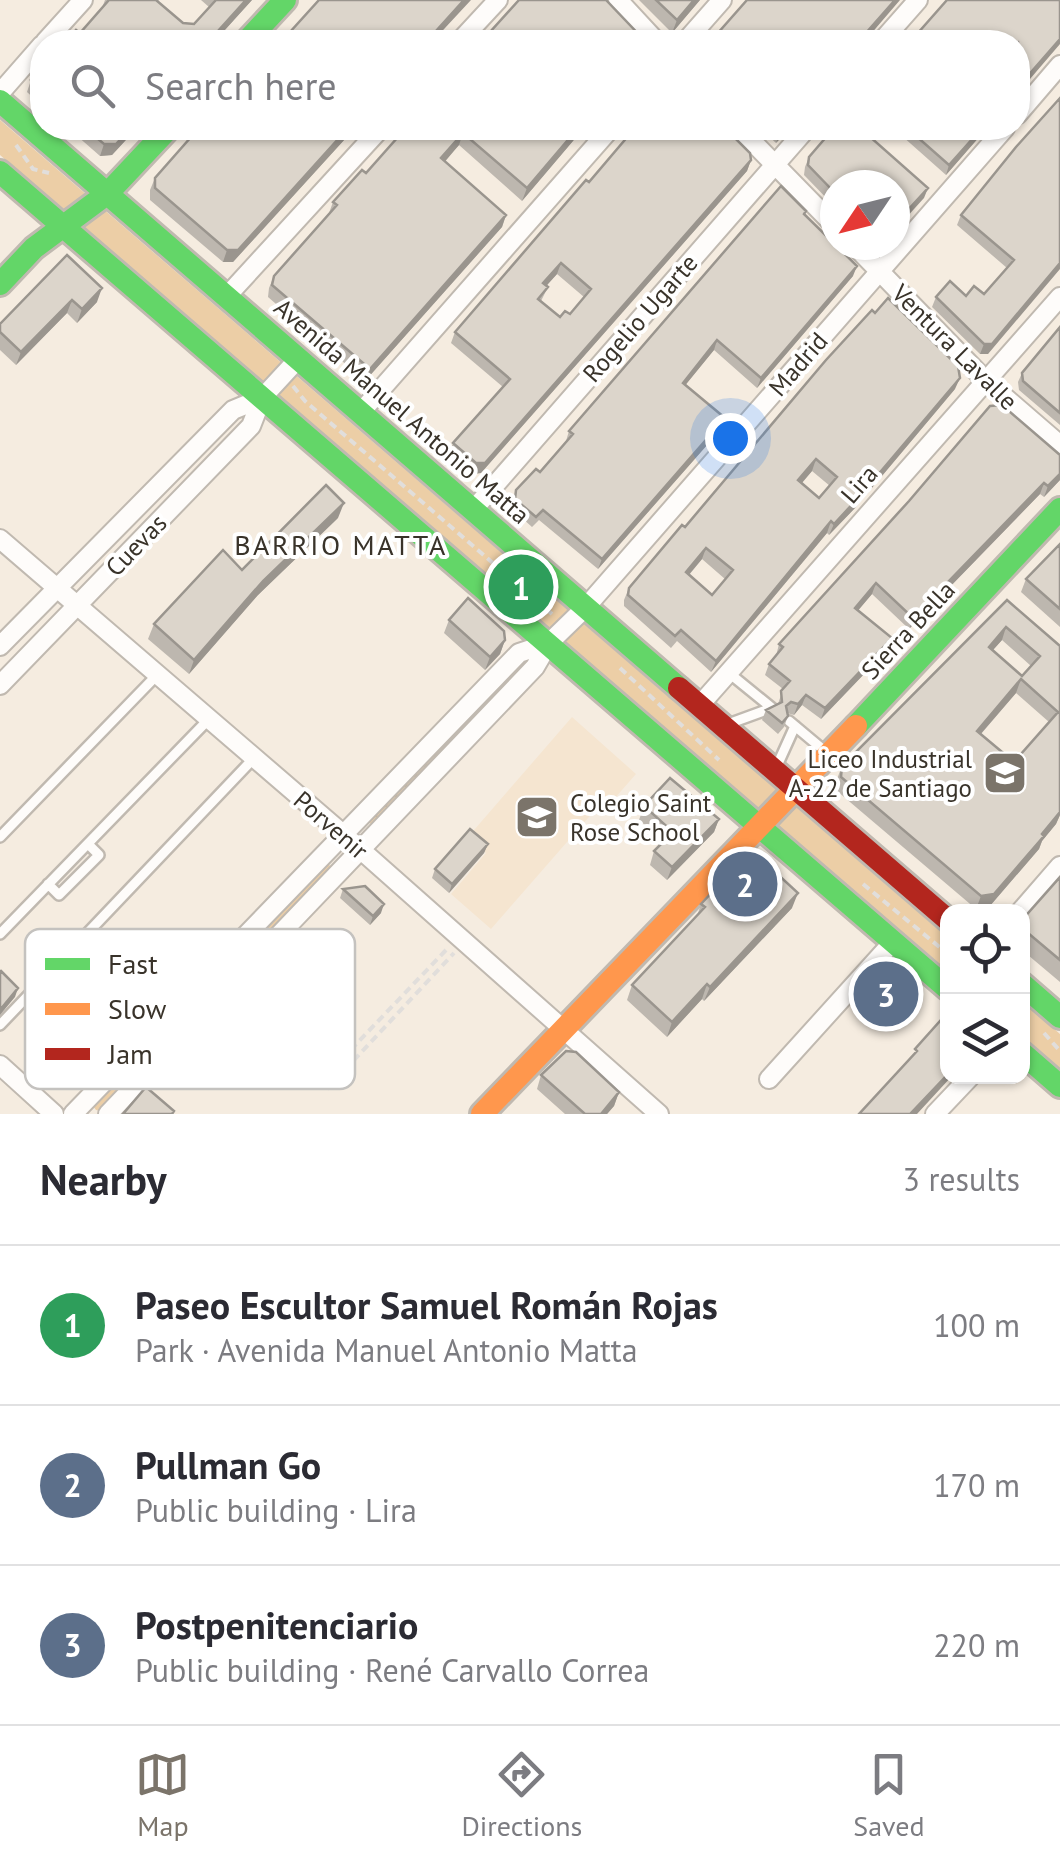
<!DOCTYPE html>
<meta charset="utf-8">
<style>
:root{--surface:#fff;--page:#f2f2f3;--text:#2b2b33;--muted:#7c7c81;--line:#e1e1e2;--accent:#7b746a}
body{margin:0;font-family:"PT Sans",sans-serif;background:var(--page);color:var(--text)}
.controls{position:absolute;right:30px;bottom:30px;display:grid;overflow:hidden;border-radius:20px;box-shadow:0 2px 8px #0004}
.controls button{width:90px;height:90px;display:grid;place-items:center;padding:0;border:0;border-bottom:2px solid var(--line);background:var(--surface);color:var(--text);font:50px sans-serif}
.compass{position:absolute;left:820px;top:170px;width:90px;height:90px;border-radius:50%;background:var(--surface);box-shadow:0 2px 8px #0004;rotate:235deg}
.you{position:absolute;left:730px;top:438px;width:35px;height:35px;margin:-25px;border:8px solid #fff;border-radius:50%;background:#1a73e8;box-shadow:0 0 0 15px #1a73e833}
.badge{display:grid;place-items:center;width:65px;height:65px;border-radius:50%;background:var(--accent);color:#fff;font-size:32px;font-weight:700}
.pin{position:absolute;translate:-50% -50%;border:5px solid #fff;box-shadow:0 2px 10px #0006}
.list{margin:0;padding:0;list-style:none}
h2{display:flex;justify-content:space-between;align-items:center;height:130px;margin:0;padding:0 40px;font-size:42px}
h2 small{font-size:32px;font-weight:400;color:var(--muted)}
.list li{display:grid;grid-template-columns:65px 1fr auto;gap:30px;align-items:center;box-sizing:border-box;height:160px;padding:0 40px;border-top:2px solid var(--line)}
.list b{display:block;font-size:38px;white-space:nowrap}
.list p{margin:0;font-size:32px;white-space:nowrap;color:var(--muted)}
.list em{font-size:32px;font-style:normal;color:var(--muted)}
.icon{flex:none;width:55px;height:55px;fill:none;stroke:currentColor;stroke-width:2;stroke-linecap:round;stroke-linejoin:round}
.map{position:relative;flex:none;width:1060px;height:1114px;overflow:hidden}
.search{position:absolute;background:var(--surface);box-shadow:0 2px 8px #0004;left:30px;right:30px;top:30px;height:110px;display:flex;align-items:center;gap:25px;box-sizing:border-box;padding:0 35px;border-radius:40px;color:var(--muted);font-size:38px}
.sheet{height:610px;background:var(--surface)}
nav{display:flex;justify-content:space-around;align-items:center;box-sizing:border-box;height:140px;border-top:2px solid var(--line);background:var(--surface);font-size:28px;color:var(--muted)}
nav a{display:grid;justify-items:center;gap:5px}
nav .on{color:var(--accent)}
.map>svg:first-child{display:block}
.built{fill:#f5e5d0}
.grass{fill:url(#grass-dots)}
.park{fill:#eccea6}
.lines{fill:none;stroke-linecap:round;stroke-linejoin:round}
.lane-casing{stroke:#c0b9b0;stroke-width:14}
.street-casing{stroke:#c0b9b0;stroke-width:22}
.fast-casing{stroke:#c0b9b0;stroke-width:28}
.slow-casing{stroke:#c0b9b0;stroke-width:28}
.jam-casing{stroke:#c0b9b0;stroke-width:28}
.path{stroke:#e1dedb;stroke-width:4;stroke-dasharray:8 5;stroke-linecap:butt}
.lane{stroke:#fefcfa;stroke-width:9}
.street{stroke:#fefcfa;stroke-width:18}
.fast{stroke:#63d668;stroke-width:22}
.slow{stroke:#ff974d;stroke-width:22}
.jam{stroke:#b3261e;stroke-width:22}
.wall{fill:#bdb7af;fill-rule:evenodd}
.shaded-wall{fill:#9a958e}
.building{fill:#dcd5cb;stroke:#9a958e;stroke-width:2.5;fill-rule:evenodd}
.labels{text-anchor:middle;dominant-baseline:central;stroke-width:8;stroke-linejoin:round;paint-order:stroke}
.street-label{font-size:25px;fill:#39332a;stroke:#fff}
.poi-label{font-size:25px;fill:#39332a;stroke:#fff;text-anchor:end}
.neighbourhood-label{font-size:28px;letter-spacing:2.5px;fill:#39332a;stroke:#fff}
.key{fill:#fff;stroke:#c4c2bf;stroke-width:2.5}
.key-label{font-size:28px;fill:#39332a}
</style>
<div class="map">
<svg width="1060" height="1114" viewBox="0 0 1060 1114">
<defs>
<pattern id="grass-dots" width="8" height="8" patternUnits="userSpaceOnUse" patternTransform="scale(2.5)"><rect width="8" height="8" fill="#eccea6"/><path d="M2 2h.1M6 6h.1" fill="none" stroke="#cbb18f" stroke-width="1.8" stroke-linecap="round"/></pattern>
</defs>
<rect width="100%" height="100%" fill="#f5ece0"/>
<path class="built" d="M 572,717 L 636,774 L 615,798 L 609,794 L 491,929 L 451,894 L 486,853 L 468,837 Z"/>
<path class="grass" d="M 510,671 L 516,675 L 374,827 L 368,821 Z
M 326,863 L 332,867 L 102,1111 L 96,1110 L 93,1106 Z"/>
<path class="park" d="M 0,120 L 947,937 L 947,972 L 0,155 Z
M 1022,1001 L 1060,1034 L 1060,1069 L 1023,1037 Z"/>
<g class="lines">
<defs>
<path id="lane" d="M 729,673 L 772,708
M 789,721 L 826,752
M 728,724 L 772,708
M 776,768 L 795,726
M 0,837 L 157,675
M 48,884 L 59,895 L 99,855 L 88,844
M 0,934 L 208,720
M 0,1025 L 253,759"/>
<path id="street" d="M 618,0 L 657,42
M 45,42 L 83,0
M 459,42 L 498,0
M 685,42 L 722,0
M 881,42 L 918,0
M 0,93 L 42,45
M 1018,114 L 1060,65
M 739,128 L 835,226
M 854,245 L 986,381 L 1060,445
M 227,296 L 381,128
M 361,412 L 611,128
M 474,509 L 807,128
M 0,539 L 343,834 L 659,1114
M 0,646 L 233,410 L 262,398 L 299,358
M 0,685 L 251,426 L 262,398
M 699,706 L 1060,297
M 1020,912 L 1060,866
M 0,1065 L 54,1114
M 769,1079 L 893,942
M 73,1114 L 519,653 L 549,643
M 108,1114 L 535,667 L 549,643 L 586,607 L 1005,128
M 935,1114 L 971,1076"/>
<path id="fast" d="M 246,42 L 285,0
M 0,101 L 679,688
M 0,172 L 948,989
M 0,284 L 34,248 L 108,193 L 169,128
M 856,726 L 1060,509
M 1022,984 L 1060,1017
M 1022,1053 L 1060,1086"/>
<path id="slow" d="M 482,1114 L 856,726"/>
<path id="jam" d="M 679,688 L 948,920"/>
</defs>
<use href="#lane" class="lane-casing"/>
<use href="#street" class="street-casing"/>
<use href="#fast" class="fast-casing"/>
<use href="#slow" class="slow-casing"/>
<use href="#jam" class="jam-casing"/>
<path class="path" d="M 16,145 L 33,169 L 49,173
M 293,386 L 305,401 L 552,614
M 620,668 L 719,760
M 863,884 L 948,954
M 446,950 L 319,1083 L 326,1090 L 454,953
M 1044,1033 L 1060,1051"/>
<use href="#lane" class="lane"/>
<use href="#street" class="street"/>
<use href="#fast" class="fast"/>
<use href="#slow" class="slow"/>
<use href="#jam" class="jam"/>
</g>
<path class="wall" d="M 105,0 L 159,0 L 158,1 L 183,23 L 194,24 L 209,7 L 201,0 L 252,0 L 214,42 L 80,33 L 102,8 Z
M 639,0 L 700,0 L 672,33 Z
M 42,68 L 42,106 L 27,92 L 31,80 Z
M 1060,98 L 988,354 L 980,354 L 932,307 L 936,297 L 984,294 L 1007,268 L 957,225 L 961,215 Z
M 68,128 L 137,128 L 112,155 L 100,156 Z
M 199,128 L 355,128 L 233,262 L 223,262 L 150,200 L 150,190 L 155,178 Z
M 406,128 L 504,136 L 584,128 L 522,201 L 459,145 L 444,161 L 506,215 L 502,227 L 365,381 L 268,297 L 269,288 L 274,276 L 329,213 L 333,202 L 366,173 Z
M 760,128 L 790,128 L 776,143 Z
M 893,128 L 987,128 L 946,175 Z
M 809,157 L 924,198 L 835,185 L 835,207 L 804,175 L 805,167 Z
M 751,160 L 747,171 L 481,473 L 472,474 L 449,454 L 453,443 L 503,387 L 451,343 L 455,332 L 589,182 ZM 557,274 L 584,297 L 570,314 L 560,317 L 541,301 L 548,287 L 546,286 Z
M 805,214 L 853,276 L 757,388 L 714,350 L 685,385 L 725,418 L 722,428 L 598,569 L 539,520 L 532,527 L 512,509 L 516,490 L 540,472 L 566,441 L 569,431 Z
M 67,255 L 97,302 L 77,323 L 67,313 L 16,365 L 0,350 L 0,324 Z
M 1060,327 L 1060,425 L 1019,390 L 1018,382 L 1022,373 Z
M 955,389 L 855,508 L 829,535 L 827,533 L 711,672 L 677,641 L 671,648 L 624,606 L 624,600 L 629,588 L 685,527 ZM 812,471 L 830,486 L 819,498 L 802,483 ZM 702,559 L 725,579 L 712,595 L 689,575 Z
M 1060,455 L 1060,480 L 1044,497 L 1040,494 L 909,629 L 872,594 L 858,610 L 888,649 L 821,719 L 802,705 L 794,715 L 787,713 L 788,716 L 784,727 L 778,734 L 762,720 L 766,710 L 778,704 L 783,689 L 765,675 L 769,664 L 776,656 L 779,644 Z
M 338,518 L 258,595 L 189,674 L 148,639 L 154,624 L 242,570 Z
M 1060,544 L 1060,627 L 1021,592 L 1026,579 Z
M 1007,600 L 1060,646 L 1060,815 L 1056,824 L 1042,841 L 1039,849 L 989,907 L 976,909 L 837,791 L 837,779 L 842,766 ZM 1002,640 L 1031,666 L 1022,676 L 993,650 ZM 1016,693 L 1049,722 L 1014,762 L 981,734 Z
M 449,620 L 505,640 L 500,654 L 485,670 L 444,633 Z
M 644,806 L 719,819 L 714,832 L 667,880 L 650,865 L 654,851 L 664,841 L 639,820 Z
M 488,844 L 484,853 L 449,893 L 432,878 L 435,869 Z
M 766,877 L 792,908 L 704,1001 L 702,999 L 667,1037 L 627,1000 L 632,985 L 697,916 L 701,904 Z
M 1060,877 L 1060,982 L 1022,950 L 1022,920 Z
M 343,889 L 381,913 L 370,925 L 340,898 Z
M 125,955 L 179,986 L 164,1002 L 122,964 Z
M 541,1075 L 619,1092 L 614,1106 L 607,1114 L 565,1114 L 537,1089 Z"/>
<path class="shaded-wall" d="M 246,0 L 252,0 L 214,42 L 208,42 Z
M 464,0 L 471,0 L 432,42 L 426,42 Z
M 694,0 L 700,0 L 672,33 L 677,20 Z
M 895,0 L 900,0 L 864,42 L 858,42 Z
M 1060,39 L 1060,44 L 1018,93 L 1018,87 Z
M 131,128 L 137,128 L 112,155 L 100,156 L 104,144 Z
M 348,128 L 355,128 L 233,262 L 223,262 L 227,250 Z
M 578,128 L 584,128 L 522,201 L 527,188 Z
M 785,128 L 790,128 L 776,143 L 780,133 Z
M 982,128 L 987,128 L 946,175 L 949,165 Z
M 463,133 L 459,145 L 437,171 L 441,158 Z
M 751,160 L 747,171 L 481,473 L 472,474 L 476,463 Z
M 928,188 L 924,198 L 895,230 L 895,224 Z
M 506,215 L 502,227 L 365,381 L 370,369 Z
M 561,263 L 557,274 L 539,294 L 543,283 Z
M 1060,263 L 1060,269 L 988,354 L 980,354 L 984,344 Z
M 857,266 L 853,276 L 757,388 L 761,378 Z
M 102,288 L 97,302 L 77,323 L 82,309 Z
M 72,300 L 67,313 L 16,365 L 21,352 Z
M 717,340 L 714,350 L 679,393 L 683,383 Z
M 960,378 L 955,389 L 855,508 L 829,535 L 834,524 Z
M 725,418 L 722,428 L 598,569 L 602,559 Z
M 816,459 L 812,471 L 794,492 L 798,480 Z
M 1060,474 L 1060,480 L 1044,497 L 1048,486 Z
M 1044,483 L 1040,494 L 909,629 L 913,618 Z
M 344,503 L 338,518 L 258,595 L 189,674 L 194,660 L 263,581 Z
M 831,521 L 827,533 L 711,672 L 716,661 Z
M 706,548 L 702,559 L 681,584 L 686,572 Z
M 876,583 L 872,594 L 851,619 L 855,608 Z
M 1006,627 L 1002,640 L 984,660 L 989,647 Z
M 892,638 L 888,649 L 821,719 L 825,708 Z
M 505,640 L 500,654 L 485,670 L 490,657 Z
M 1021,679 L 1016,693 L 972,744 L 977,731 Z
M 806,695 L 802,705 L 794,715 L 798,704 Z
M 1060,808 L 1060,815 L 1056,824 L 1042,841 L 1039,849 L 989,907 L 976,909 L 981,896 L 1042,834 Z
M 719,819 L 714,832 L 667,880 L 672,867 Z
M 488,844 L 484,853 L 449,893 L 452,884 Z
M 798,893 L 792,908 L 704,1001 L 710,987 Z
M 384,904 L 381,913 L 370,925 L 373,916 Z
M 182,977 L 179,986 L 164,1002 L 167,993 Z
M 707,984 L 702,999 L 667,1037 L 672,1022 Z
M 18,988 L 15,997 L 0,1015 L 0,1010 Z
M 948,1074 L 948,1076 L 952,1076 L 917,1114 L 910,1114 Z
M 619,1092 L 614,1106 L 607,1114 L 601,1114 Z"/>
<path class="building" d="M 109,0 L 156,0 L 183,23 L 194,24 L 216,0 L 246,0 L 208,42 L 65,42 L 76,30 L 80,33 Z
M 319,0 L 464,0 L 426,42 L 281,42 Z
M 519,0 L 606,0 L 646,42 L 481,42 Z
M 656,0 L 694,0 L 677,20 Z
M 747,0 L 895,0 L 858,42 L 710,42 Z
M 947,0 L 1060,0 L 1060,39 L 1018,87 L 1018,42 L 997,42 L 990,36 L 985,42 L 910,42 Z
M 42,68 L 42,90 L 31,80 Z
M 1060,98 L 1060,263 L 992,344 L 984,344 L 936,297 L 950,281 L 966,296 L 974,286 L 984,294 L 1014,260 L 961,215 L 1016,147 Z
M 85,128 L 131,128 L 116,144 L 104,144 Z
M 199,128 L 348,128 L 238,250 L 227,250 L 155,188 L 155,178 Z
M 406,128 L 495,128 L 504,136 L 512,128 L 578,128 L 527,188 L 463,133 L 441,158 L 506,215 L 370,369 L 272,285 L 274,276 L 337,205 L 333,202 L 362,170 L 366,173 Z
M 635,128 L 725,128 L 750,153 L 751,160 L 485,463 L 476,463 L 453,443 L 510,379 L 455,332 L 586,180 L 589,182 ZM 561,263 L 591,289 L 570,314 L 565,311 L 560,317 L 538,299 L 548,287 L 543,283 Z
M 834,128 L 860,128 L 928,188 L 895,224 L 895,185 L 835,185 L 835,193 L 808,165 L 809,157 Z
M 907,128 L 982,128 L 949,165 Z
M 781,186 L 806,211 L 804,214 L 857,266 L 761,378 L 717,340 L 683,383 L 725,418 L 602,559 L 543,510 L 536,517 L 515,499 L 516,490 L 536,469 L 540,472 L 573,434 L 569,431 Z
M 67,255 L 102,288 L 82,309 L 72,300 L 21,352 L 0,332 L 0,324 Z
M 888,298 L 958,366 L 960,378 L 859,497 L 834,524 L 831,521 L 716,661 L 681,630 L 675,636 L 628,595 L 629,588 L 682,525 L 685,527 L 826,360 L 872,310 L 875,313 ZM 816,459 L 837,477 L 819,498 L 798,480 ZM 706,548 L 733,570 L 712,595 L 686,572 Z
M 1060,327 L 1060,413 L 1023,381 L 1022,373 Z
M 1002,405 L 1060,455 L 1060,474 L 1048,486 L 1044,483 L 913,618 L 876,583 L 855,608 L 892,638 L 825,708 L 806,695 L 798,704 L 791,702 L 786,706 L 788,716 L 782,723 L 766,710 L 782,702 L 781,691 L 790,681 L 769,664 L 783,647 L 779,644 L 909,501 L 990,406 Z
M 326,485 L 344,503 L 263,581 L 194,660 L 154,624 L 223,550 L 242,570 Z
M 1060,544 L 1060,609 L 1026,579 Z
M 468,598 L 504,631 L 505,640 L 490,657 L 449,620 Z
M 1007,600 L 1060,646 L 1060,812 L 1042,834 L 1044,836 L 994,894 L 981,896 L 841,777 L 842,766 ZM 1006,627 L 1040,656 L 1022,676 L 989,647 ZM 1021,679 L 1058,712 L 1014,762 L 977,731 Z
M 670,778 L 719,819 L 672,867 L 654,851 L 673,832 L 644,806 Z
M 470,829 L 488,844 L 452,884 L 435,869 Z
M 745,857 L 766,877 L 773,870 L 798,893 L 710,987 L 707,984 L 672,1022 L 632,985 L 705,907 L 701,904 Z
M 1060,877 L 1060,960 L 1022,928 L 1022,920 Z
M 365,886 L 384,904 L 373,916 L 343,889 Z
M 1,971 L 18,988 L 0,1010 L 0,972 Z
M 948,1012 L 948,1074 L 910,1114 L 859,1114 L 917,1051 L 915,1049 Z
M 566,1051 L 576,1052 L 619,1092 L 601,1114 L 585,1114 L 541,1075 Z
M 146,1087 L 174,1111 L 172,1114 L 123,1114 Z"/>
<defs>
<symbol id="school-square" viewBox="-11 -11 22 22"><rect x="-9" y="-9" width="18" height="18" rx="4" fill="#7b746a" stroke="#fff"/><path d="M0-5L7-2L0 1L-7-2ZM-4 1L0 2.5L4 1V4Q0 6-4 4Z" fill="#fff"/></symbol>
</defs>
<g fill-rule="evenodd">
<use href="#school-square" x="980" y="748" width="50" height="50"/>
<use href="#school-square" x="512" y="792" width="50" height="50"/>
</g>
<g class="labels">
<g class="street-label">
<text transform="translate(640 318) rotate(-49)">Rogelio Ugarte</text>
<text transform="translate(955 347) rotate(45)">Ventura Lavalle</text>
<text transform="translate(798 364) rotate(-49)">Madrid</text>
<text transform="translate(402 411) rotate(41)">Avenida Manuel Antonio Matta</text>
<text transform="translate(859 484) rotate(-49)">Lira</text>
<text transform="translate(136 545) rotate(-46)">Cuevas</text>
<text transform="translate(908 630) rotate(-47)">Sierra Bella</text>
<text transform="translate(331 825) rotate(41)">Porvenir</text>
</g>
<g class="poi-label">
<text x="972" y="759">Liceo Industrial<tspan x="972" dy="29">A-22 de Santiago</tspan></text>
<text x="570" y="803" text-anchor="start">Colegio Saint<tspan x="570" dy="29">Rose School</tspan></text>
</g>
<g class="neighbourhood-label">
<text x="341" y="544">BARRIO MATTA</text>
</g>
</g>
<rect x="25" y="929" width="330" height="160" rx="15" class="key"/>
<rect x="45" y="958" width="45" height="12" fill="#63d668"/>
<rect x="45" y="1003" width="45" height="12" fill="#ff974d"/>
<rect x="45" y="1048" width="45" height="12" fill="#b3261e"/>
<g class="key-label">
<text x="108" y="974">Fast</text>
<text x="108" y="1019">Slow</text>
<text x="108" y="1064">Jam</text>
</g>
</svg>
<div class="controls">
<button><svg class="icon" aria-label="locate" viewBox="0 0 24 24"><circle cx="12" cy="12" r="6"/><path d="M12 2v4M12 18v4M2 12h4M18 12h4"/></svg></button>
<button><svg class="icon" aria-label="layers" viewBox="0 0 24 24"><path d="M12 4l9 5-9 5-9-5zM3 14l9 5 9-5"/></svg></button>
</div>
<svg class="compass" viewBox="-18 -18 36 36"><path d="M0-13l5 13h-10z" fill="#e53935"/><path d="M0 13l5-13h-10z" fill="#7c7c81"/></svg>
<div class="you"></div>
<div class="pin badge" style="left:521px;top:587px;background:#2e9e5b">1</div>
<div class="pin badge" style="left:745px;top:884px;background:#5c6f8a">2</div>
<div class="pin badge" style="left:886px;top:994px;background:#5c6f8a">3</div>
<div class="search"><svg class="icon" aria-label="search" viewBox="0 0 24 24"><circle cx="10" cy="10" r="6"/><path d="M15 15l6 6"/></svg>Search here</div>
</div>
<section class="sheet">
<h2>Nearby<small>3 results</small></h2>
<ul class="list">
<li><span class="badge" style="background:#2e9e5b">1</span><div><b>Paseo Escultor Samuel Román Rojas</b><p>Park · Avenida Manuel Antonio Matta</p></div><em>100 m</em></li>
<li><span class="badge" style="background:#5c6f8a">2</span><div><b>Pullman Go</b><p>Public building · Lira</p></div><em>170 m</em></li>
<li><span class="badge" style="background:#5c6f8a">3</span><div><b>Postpenitenciario</b><p>Public building · René Carvallo Correa</p></div><em>220 m</em></li>
</ul>
</section>
<nav>
<a class="on"><svg class="icon" aria-label="map" viewBox="0 0 24 24"><path d="M3 6l6-2 6 2 6-2v14l-6 2-6-2-6 2zM9 4v14M15 6v14"/></svg>Map</a>
<a><svg class="icon" aria-label="directions" viewBox="0 0 24 24"><path d="M12 3l9 9-9 9-9-9zM9 14v-3h6M13 9l2 2-2 2"/></svg>Directions</a>
<a><svg class="icon" aria-label="saved" viewBox="0 0 24 24"><path d="M7 4h10v16l-5-4-5 4z"/></svg>Saved</a>
</nav>
